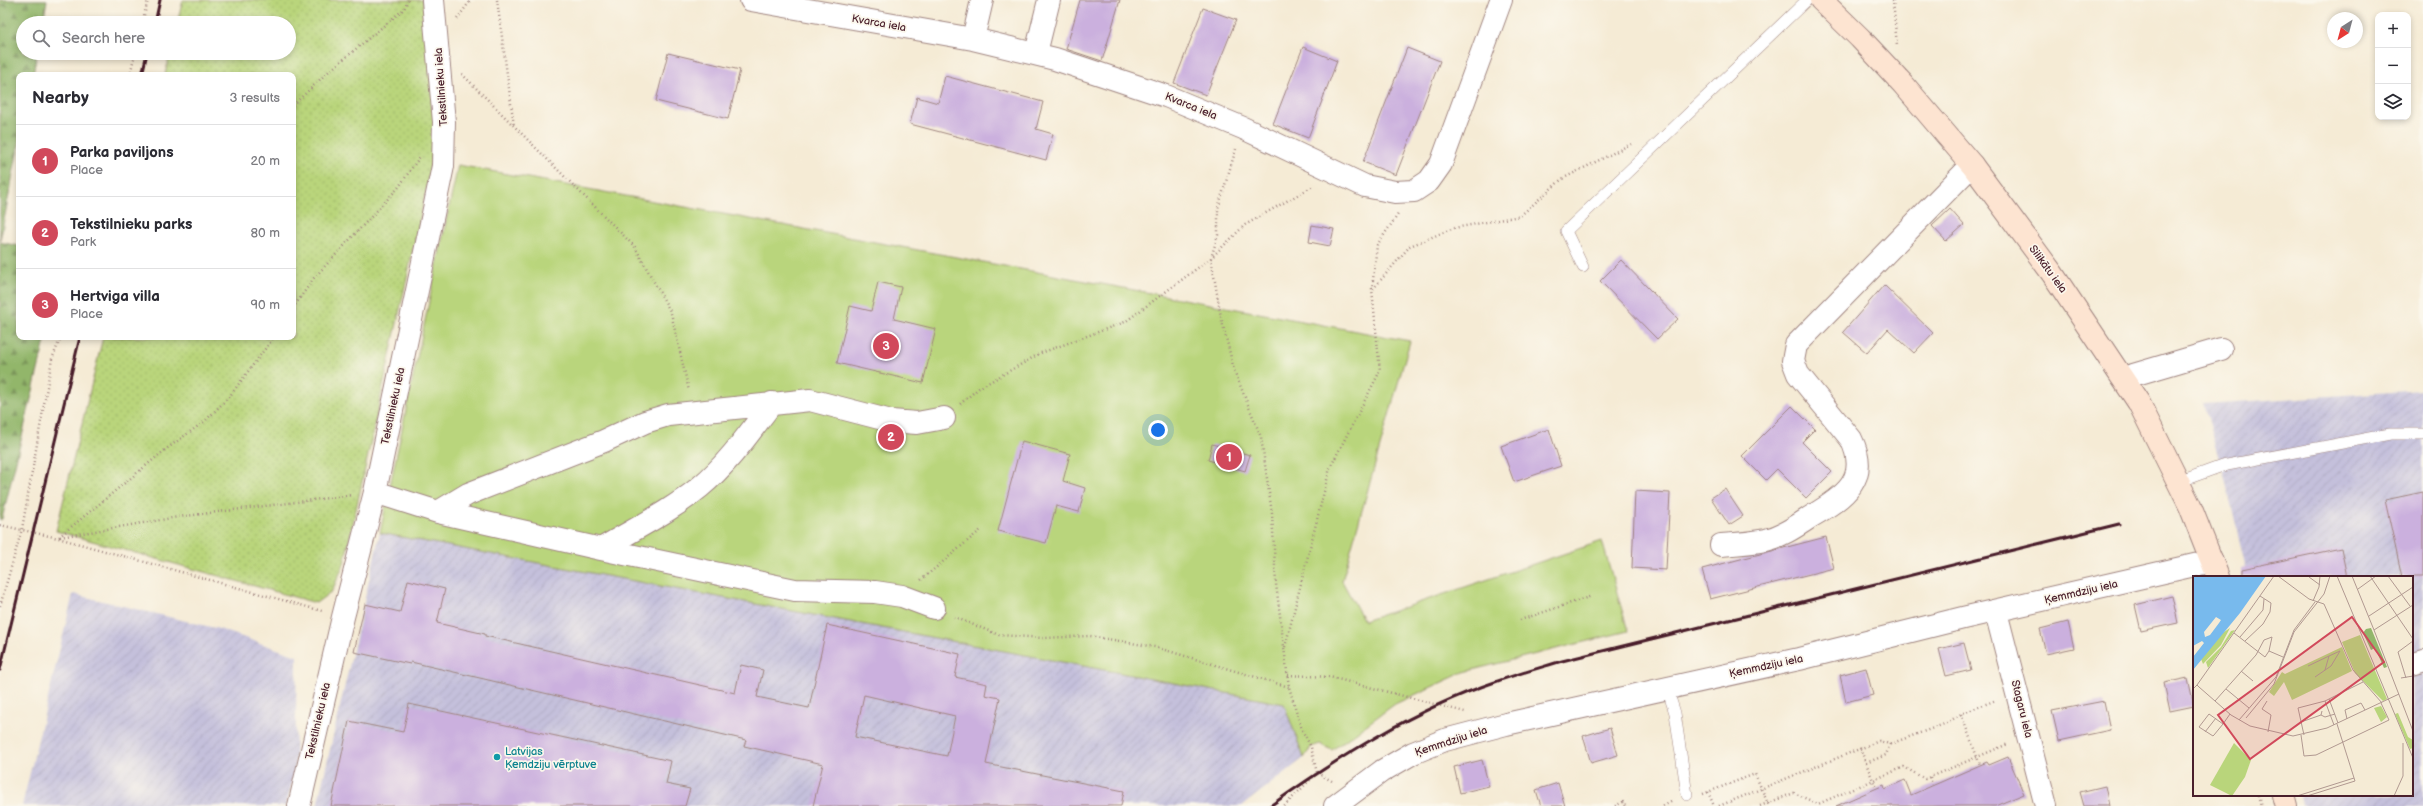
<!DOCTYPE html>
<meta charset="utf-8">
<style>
:root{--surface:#fff;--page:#f2f2f3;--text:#2b2b33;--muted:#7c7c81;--line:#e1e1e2;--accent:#d1495b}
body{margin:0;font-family:"Balsamiq Sans",sans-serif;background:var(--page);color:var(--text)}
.controls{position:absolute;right:12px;top:12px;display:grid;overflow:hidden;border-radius:8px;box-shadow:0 2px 6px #0003}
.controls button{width:36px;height:36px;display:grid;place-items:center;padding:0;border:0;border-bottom:1px solid var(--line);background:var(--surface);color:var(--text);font:20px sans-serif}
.compass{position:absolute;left:2327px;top:12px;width:36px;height:36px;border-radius:50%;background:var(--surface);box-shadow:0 2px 6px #0003;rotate:216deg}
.you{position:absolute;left:1158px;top:430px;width:14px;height:14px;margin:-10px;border:3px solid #fff;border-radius:50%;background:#1a73e8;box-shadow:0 0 0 6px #1a73e833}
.badge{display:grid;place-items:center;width:26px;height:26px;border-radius:50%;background:var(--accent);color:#fff;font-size:13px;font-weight:700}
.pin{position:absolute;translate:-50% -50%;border:2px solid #fff;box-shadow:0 1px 4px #0006}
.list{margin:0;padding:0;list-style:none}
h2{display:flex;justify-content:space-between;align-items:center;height:52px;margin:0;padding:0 16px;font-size:17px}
h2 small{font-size:13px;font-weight:400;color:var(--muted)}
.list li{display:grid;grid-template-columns:26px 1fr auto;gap:12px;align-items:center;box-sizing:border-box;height:72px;padding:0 16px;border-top:1px solid var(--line)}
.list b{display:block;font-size:15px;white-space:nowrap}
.list p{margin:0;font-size:13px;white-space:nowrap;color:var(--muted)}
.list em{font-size:13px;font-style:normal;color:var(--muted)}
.icon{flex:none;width:22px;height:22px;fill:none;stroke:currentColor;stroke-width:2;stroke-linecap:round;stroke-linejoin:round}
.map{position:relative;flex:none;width:2423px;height:806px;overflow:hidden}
.search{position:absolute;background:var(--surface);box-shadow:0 2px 6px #0003;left:16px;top:16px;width:280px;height:44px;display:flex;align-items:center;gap:10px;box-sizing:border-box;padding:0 14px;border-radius:22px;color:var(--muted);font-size:15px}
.panel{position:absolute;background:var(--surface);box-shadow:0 2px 6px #0003;left:16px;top:72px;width:280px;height:268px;border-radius:8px}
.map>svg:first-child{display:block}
.industrial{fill:url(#industrial-furrows)}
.grass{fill:url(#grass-dots);stroke:#827a53}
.forest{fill:url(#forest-firs);stroke:#6e6a4b}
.green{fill:#b9d57b;stroke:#827a53}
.building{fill:#cbb0de;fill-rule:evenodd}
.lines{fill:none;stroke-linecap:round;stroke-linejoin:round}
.lane-casing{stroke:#a08580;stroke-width:12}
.street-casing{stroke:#a08580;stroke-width:24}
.secondary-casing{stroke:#a08580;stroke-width:24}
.path{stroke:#a08580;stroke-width:2.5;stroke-dasharray:1 3;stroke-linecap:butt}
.lane{stroke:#fff;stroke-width:11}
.street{stroke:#fff;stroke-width:22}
.secondary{stroke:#fde4d1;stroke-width:22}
.rail{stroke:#4a1f2b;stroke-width:3}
.culture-dot{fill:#0f9aa8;stroke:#fbf7ec;stroke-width:1.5}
.labels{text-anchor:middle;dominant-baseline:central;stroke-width:3.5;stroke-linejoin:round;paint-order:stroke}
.street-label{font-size:11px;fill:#4a1f2b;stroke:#fbf7ec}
.culture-label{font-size:11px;fill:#0d838f;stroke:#fbf7ec;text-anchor:start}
.inset-road{fill:none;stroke:#b19991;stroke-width:1}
.view{fill:#d1495b;fill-opacity:0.15;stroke:#d1495b;stroke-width:2}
.inset-edge{fill:none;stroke:#4a1f2b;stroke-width:2}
</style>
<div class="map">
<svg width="2423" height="806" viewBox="0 0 2423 806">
<defs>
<pattern id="industrial-furrows" width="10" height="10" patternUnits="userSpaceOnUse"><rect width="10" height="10" fill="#c4c0db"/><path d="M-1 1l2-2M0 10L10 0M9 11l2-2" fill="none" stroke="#aaa5bc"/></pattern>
<pattern id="grass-dots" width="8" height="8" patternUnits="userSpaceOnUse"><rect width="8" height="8" fill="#b9d57b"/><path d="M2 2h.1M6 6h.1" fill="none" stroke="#a1b66a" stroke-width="1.8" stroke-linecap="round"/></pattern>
<pattern id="forest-firs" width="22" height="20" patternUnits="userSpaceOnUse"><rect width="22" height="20" fill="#92b66b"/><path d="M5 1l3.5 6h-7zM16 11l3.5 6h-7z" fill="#799358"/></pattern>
</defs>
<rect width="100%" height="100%" fill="#fbf7ec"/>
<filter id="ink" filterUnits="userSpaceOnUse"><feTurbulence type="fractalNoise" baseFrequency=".025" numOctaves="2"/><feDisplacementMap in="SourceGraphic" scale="8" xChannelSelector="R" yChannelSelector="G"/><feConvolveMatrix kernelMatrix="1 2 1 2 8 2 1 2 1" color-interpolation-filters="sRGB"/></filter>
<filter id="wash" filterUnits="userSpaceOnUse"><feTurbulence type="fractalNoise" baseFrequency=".012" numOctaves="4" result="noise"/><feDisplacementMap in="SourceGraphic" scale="16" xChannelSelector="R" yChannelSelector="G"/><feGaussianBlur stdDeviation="0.9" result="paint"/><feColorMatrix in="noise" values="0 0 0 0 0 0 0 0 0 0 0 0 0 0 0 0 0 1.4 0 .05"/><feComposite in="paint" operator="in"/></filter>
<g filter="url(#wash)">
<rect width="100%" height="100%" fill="#f5ebd5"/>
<path class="industrial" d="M 2423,390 L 2423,806 L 2301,806 L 2299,795 L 2412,795 L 2412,577 L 2248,577 L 2222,466 L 2204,404 Z
M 380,533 L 1284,704 L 1304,758 L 1242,806 L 317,806 Z
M 73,594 L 219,629 L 297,656 L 295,771 L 286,806 L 22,806 Z"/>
<path class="grass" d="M 183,0 L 423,0 L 437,117 L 428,182 L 344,564 L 332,591 L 316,603 L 56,531 L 103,337 L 293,337 L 293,75 L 165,75 L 170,53 L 289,53 L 289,23 L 177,23 Z"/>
<path class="forest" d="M 0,0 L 47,0 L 43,23 L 23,23 L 23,53 L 37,53 L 33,75 L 19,75 L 19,144 L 0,240 Z
M 0,242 L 19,246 L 19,337 L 46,337 L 2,519 L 0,520 Z"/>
<path class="green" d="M 458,165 L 1410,341 L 1342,581 L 1364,621 L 1602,541 L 1628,631 L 1464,672 L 1395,704 L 1332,750 L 1320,744 L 1311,747 L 1304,758 L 1284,704 L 380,533 Z"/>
<g id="blocks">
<path class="building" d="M 1080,0 L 1120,0 L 1102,61 L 1066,49 Z
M 1203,8 L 1236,20 L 1206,95 L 1174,83 Z
M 1303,47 L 1337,61 L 1308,138 L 1273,124 Z
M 1407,48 L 1440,61 L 1396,175 L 1363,162 Z
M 668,53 L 740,70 L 728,119 L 656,101 Z
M 945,76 L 1043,102 L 1036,129 L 1053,134 L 1046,160 L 910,124 L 917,97 L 938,103 Z
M 1950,209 L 1964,225 L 1946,241 L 1932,226 Z
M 1312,225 L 1334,229 L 1330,246 L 1309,242 Z
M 1621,260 L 1678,319 L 1657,339 L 1600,281 Z
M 878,282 L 901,287 L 894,319 L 936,329 L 923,383 L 837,363 L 850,306 L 871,311 Z
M 1884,285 L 1933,333 L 1914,353 L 1888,329 L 1867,353 L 1843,332 Z
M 1792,406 L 1815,429 L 1802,442 L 1832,472 L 1806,498 L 1777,469 L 1766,480 L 1742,456 Z
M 1549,429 L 1561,466 L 1514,482 L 1501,446 Z
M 1022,441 L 1070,454 L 1063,481 L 1085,488 L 1079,512 L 1056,506 L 1046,543 L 998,531 Z
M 1212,444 L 1250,455 L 1245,471 L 1208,460 Z
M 1725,489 L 1743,516 L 1729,525 L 1711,498 Z
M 1635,491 L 1670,493 L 1666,570 L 1632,568 Z
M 2423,492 L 2423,577 L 2402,577 L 2385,500 Z
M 1826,537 L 1834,568 L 1710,599 L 1702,569 Z
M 2341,548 L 2347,577 L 2242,577 L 2242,569 Z
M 408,580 L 445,589 L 437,623 L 485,634 L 485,636 L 735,693 L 741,665 L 763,670 L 757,697 L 809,708 L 827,625 L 960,654 L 955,677 L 987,684 L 985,695 L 1000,698 L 986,764 L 1124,791 L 1121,806 L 813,806 L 823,764 L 744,746 L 746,740 L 411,662 L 410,664 L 354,652 L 365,604 L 400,612 ZM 864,695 L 955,716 L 947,756 L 855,737 Z
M 2172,596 L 2178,623 L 2141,631 L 2135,605 Z
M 2068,622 L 2074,648 L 2046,654 L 2040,629 Z
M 1964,643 L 1971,670 L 1946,676 L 1939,649 Z
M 1866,668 L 1873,695 L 1846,702 L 1840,675 Z
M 2188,678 L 2194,706 L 2170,711 L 2164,683 Z
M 2104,701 L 2110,730 L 2059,741 L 2052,711 Z
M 409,704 L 671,761 L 666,784 L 690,789 L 685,806 L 331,806 L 349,721 L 403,732 Z
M 1610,728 L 1618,755 L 1591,763 L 1583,736 Z
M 2008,757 L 2024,794 L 1995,806 L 1836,806 L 1884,785 L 1885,789 L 1905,780 L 1911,795 L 1987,762 L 1989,765 Z
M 1482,760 L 1489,786 L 1460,793 L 1454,767 Z
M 1558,783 L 1565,806 L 1541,806 L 1536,790 Z
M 2105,786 L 2109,806 L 2084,806 L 2080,792 Z"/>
</g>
</g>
<g filter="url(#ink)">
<use href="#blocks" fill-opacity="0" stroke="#a08580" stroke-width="1"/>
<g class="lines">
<defs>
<path id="lane" d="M 1583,267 L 1566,231 L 1807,0
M 2178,482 L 2222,466 L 2390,434 L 2423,434
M 1667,688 L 1675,713 L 1687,795"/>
<path id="street" d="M 751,0 L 973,39 L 1055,59 L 1166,96 L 1243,128 L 1365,186 L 1395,192 L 1414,191 L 1429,181 L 1441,164 L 1501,0
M 973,39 L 982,0
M 1036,53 L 1049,0
M 2123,378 L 2221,349
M 375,492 L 438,512 L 601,549 C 634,529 670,512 700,487 C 728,464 750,432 772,403
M 438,512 L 468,494 L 604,441 L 645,422 L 668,415 L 810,400 L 891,421 L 917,423 L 944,418
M 1721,545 C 1736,544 1751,543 1766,540 C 1783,536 1798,525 1812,516 C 1844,497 1871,479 1851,439 L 1798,374 L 1793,361 L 1796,345 L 1972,165
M 601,549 L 795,590 L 875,592 L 902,596 L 934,608
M 1996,612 L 2046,806
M 2412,664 L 2423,661
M 299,806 L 343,617 L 375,492 L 443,166 L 444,122 L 433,0
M 1335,806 L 1382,771 L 1413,753 L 1445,740 L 1506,724 L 1799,659 L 1963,618 L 2212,561"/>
<path id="secondary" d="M 1821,0 L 1860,38 L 1903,84 L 1972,165 L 2052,273 L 2139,403 L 2190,506 L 2218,577
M 2283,795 L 2286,806"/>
</defs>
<use href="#lane" class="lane-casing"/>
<use href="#street" class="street-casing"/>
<use href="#secondary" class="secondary-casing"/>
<path class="path" d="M 497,0 L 514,126
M 1893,0 L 1897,46
M 457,19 L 471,0
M 142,23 L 148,0
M 462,74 L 635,247 L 671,313 L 689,391
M 130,75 L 135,53
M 293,105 L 327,73 L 404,9 L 408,0
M 1236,149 L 1218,208 L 1218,235 L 1211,258 L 1221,317 L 1234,370 L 1261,437 L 1272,513 L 1276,584 L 1289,687 L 1302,730 L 1311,747 L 1317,773
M 1373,289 L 1410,246 L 1454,228 L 1520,216 L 1562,179 L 1631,144
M 293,308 L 314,278 L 398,188 L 421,155
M 960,404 L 979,388 L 1041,353 L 1125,322 L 1211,258 L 1245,225 L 1313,186
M 0,525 L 58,538 L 322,611
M 59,537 L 165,450 L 205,421 L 229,397 L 274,337
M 60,537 L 178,517 L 352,495
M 921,580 L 982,529
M 0,606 L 22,529 L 52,359 L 61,337
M 954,617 L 999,635 L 1044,638 L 1090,636 L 1155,647 L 1289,687
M 1520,620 L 1592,596
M 1285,647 L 1330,468 L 1380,371 L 1372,289 L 1377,245 L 1399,213
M 1288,675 L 1330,677 L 1465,712
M 1961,714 L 1980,765
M 1860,748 L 1876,788
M 1866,763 L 1886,755 L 1890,744
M 1317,773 L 1332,781
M 1930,777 L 1932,785
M 1708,792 L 1714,806
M 1703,794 L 1755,774 L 1769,806
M 2258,795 L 2261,806
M 1284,806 L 1317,773
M 1615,806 L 1623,802 L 1625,806
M 1663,806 L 1673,801
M 1719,806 L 1879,741 L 1890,744 L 1947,723 L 1961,714 L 1996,700
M 1760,806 L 1794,793 L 1818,804 L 1904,767 L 1925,779 L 2008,744"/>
<use href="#lane" class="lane"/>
<use href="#street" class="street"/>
<use href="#secondary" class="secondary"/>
<path class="rail" d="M 155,23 L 160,0
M 142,75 L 147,53
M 0,670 L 80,337
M 1270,806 C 1339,757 1415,709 1495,682 C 1517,674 1539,668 1562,661 L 2119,524"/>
</g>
</g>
<circle class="culture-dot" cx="497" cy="757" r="4"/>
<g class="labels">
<g class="street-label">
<text transform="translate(879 23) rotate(10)">Kvarca iela</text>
<text transform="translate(441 87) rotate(-94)">Tekstilnieku iela</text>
<text transform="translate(1191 106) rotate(22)">Kvarca iela</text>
<text transform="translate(2048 269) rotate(54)">Silikātu iela</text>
<text transform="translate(393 406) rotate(-78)">Tekstilnieku iela</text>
<text transform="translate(2081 592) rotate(-13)">Ķemmdziju iela</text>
<text transform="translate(1766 666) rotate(-12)">Ķemmdziju iela</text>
<text transform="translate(2022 709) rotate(76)">Stagaru iela</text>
<text transform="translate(318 721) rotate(-77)">Tekstilnieku iela</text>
<text transform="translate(1451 741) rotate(-18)">Ķemmdziju iela</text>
</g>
<g class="culture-label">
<text x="505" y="751">Latvijas<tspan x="505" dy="13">Ķemdziju vērptuve</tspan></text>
</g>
</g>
<g transform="translate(2193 576)">
<rect width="220" height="220" fill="#f5ebd5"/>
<path d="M 37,52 L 28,69 L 10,88 L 8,83 L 11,78 L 28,58 ZM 42,54 L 15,92 L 13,86 L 28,71 L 38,55 ZM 167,59 L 194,123 L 190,125 L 162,97 L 149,66 ZM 188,130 L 194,141 L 188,146 L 181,132 ZM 205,137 L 215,161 L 220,164 L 220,172 L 217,173 L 202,138 Z" fill="#b9d57b"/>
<path d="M 178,52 L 194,91 L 191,92 L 182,72 L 178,74 L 170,57 L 173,53 Z" fill="#92b66b"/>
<path d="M 41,167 L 58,184 L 52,201 L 39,220 L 17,209 Z" fill="#b9d57b"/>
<path d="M 149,71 L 159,95 L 99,124 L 91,106 L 81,120 L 76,116 L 89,96 L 92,98 Z" fill="#b9d57b"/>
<path d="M 0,0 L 73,0 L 47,37 L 0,94 L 0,81 L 11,67 L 9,65 L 0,70 ZM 23,41 L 28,44 L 26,47 L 17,59 L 12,61 L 11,56 Z" fill="#78baed" fill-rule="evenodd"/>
<path class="inset-road" d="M 85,0 L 116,23 L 131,28 L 160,94 L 189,127M 144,0 L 220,182M 159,0 L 181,54 L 220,29M 177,0 L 220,63M 195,0 L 217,30M 116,1 L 127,9M 165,13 L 183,0M 120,25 L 126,11 L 127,0M 176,40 L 220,11M 181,54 L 220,155M 41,57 L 72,81 L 76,75 L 90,81M 47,61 L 70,34 L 71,23M 52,65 L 70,48 L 77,36 L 78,27 L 67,20M 115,90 L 136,80M 132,94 L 136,80 L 147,75M 48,95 L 60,105M 122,101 L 138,90 L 147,75M 208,102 L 220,100M 213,102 L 205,76 L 220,65M 4,109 L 81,0M 0,113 L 4,109 L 6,111 L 38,139 L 57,150 L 100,160 L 134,152 L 206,118M 33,113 L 56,132M 136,123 L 145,147M 22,125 L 63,79 L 71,64 L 79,61 L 76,75M 74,125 L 69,133 L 78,139 L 75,156M 132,125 L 141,149M 128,139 L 132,141 L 142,138M 53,142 L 81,108 L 101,56 L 131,18 L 137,0M 154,143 L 152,134 L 168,127 L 172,134M 46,144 L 83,101 L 101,54 L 122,26M 108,146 L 128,139 L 129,135M 30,148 L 16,138 L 6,151 L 20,160 L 21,159 L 30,148 L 37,138M 12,156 L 23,142M 108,159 L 111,180 L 123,179 L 196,144 L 188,127M 111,159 L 105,132 L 132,125 L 170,106M 104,220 L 161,202M 114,220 L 162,205 L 144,148M 201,220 L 210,200 L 210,167"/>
<path class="view" d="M 159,41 L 191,86 L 57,183 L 25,139 Z"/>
<rect width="220" height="220" class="inset-edge"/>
</g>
</svg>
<div class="controls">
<button>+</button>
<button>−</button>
<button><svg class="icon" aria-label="layers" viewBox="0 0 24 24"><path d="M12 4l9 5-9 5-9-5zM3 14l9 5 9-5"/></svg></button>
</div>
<svg class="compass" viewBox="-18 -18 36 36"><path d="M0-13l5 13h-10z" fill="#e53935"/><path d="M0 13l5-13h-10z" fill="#7c7c81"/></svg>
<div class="you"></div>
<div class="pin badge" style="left:1229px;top:457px">1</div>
<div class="pin badge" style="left:891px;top:437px">2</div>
<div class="pin badge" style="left:886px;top:346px">3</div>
<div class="search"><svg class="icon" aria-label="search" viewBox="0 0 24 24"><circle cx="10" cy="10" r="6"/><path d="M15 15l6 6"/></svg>Search here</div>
<section class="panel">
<h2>Nearby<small>3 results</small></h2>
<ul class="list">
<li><span class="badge">1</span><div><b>Parka paviljons</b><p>Place</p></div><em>20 m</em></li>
<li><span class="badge">2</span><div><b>Tekstilnieku parks</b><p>Park</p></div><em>80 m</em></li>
<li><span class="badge">3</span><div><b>Hertviga villa</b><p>Place</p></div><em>90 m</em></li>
</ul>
</section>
</div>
